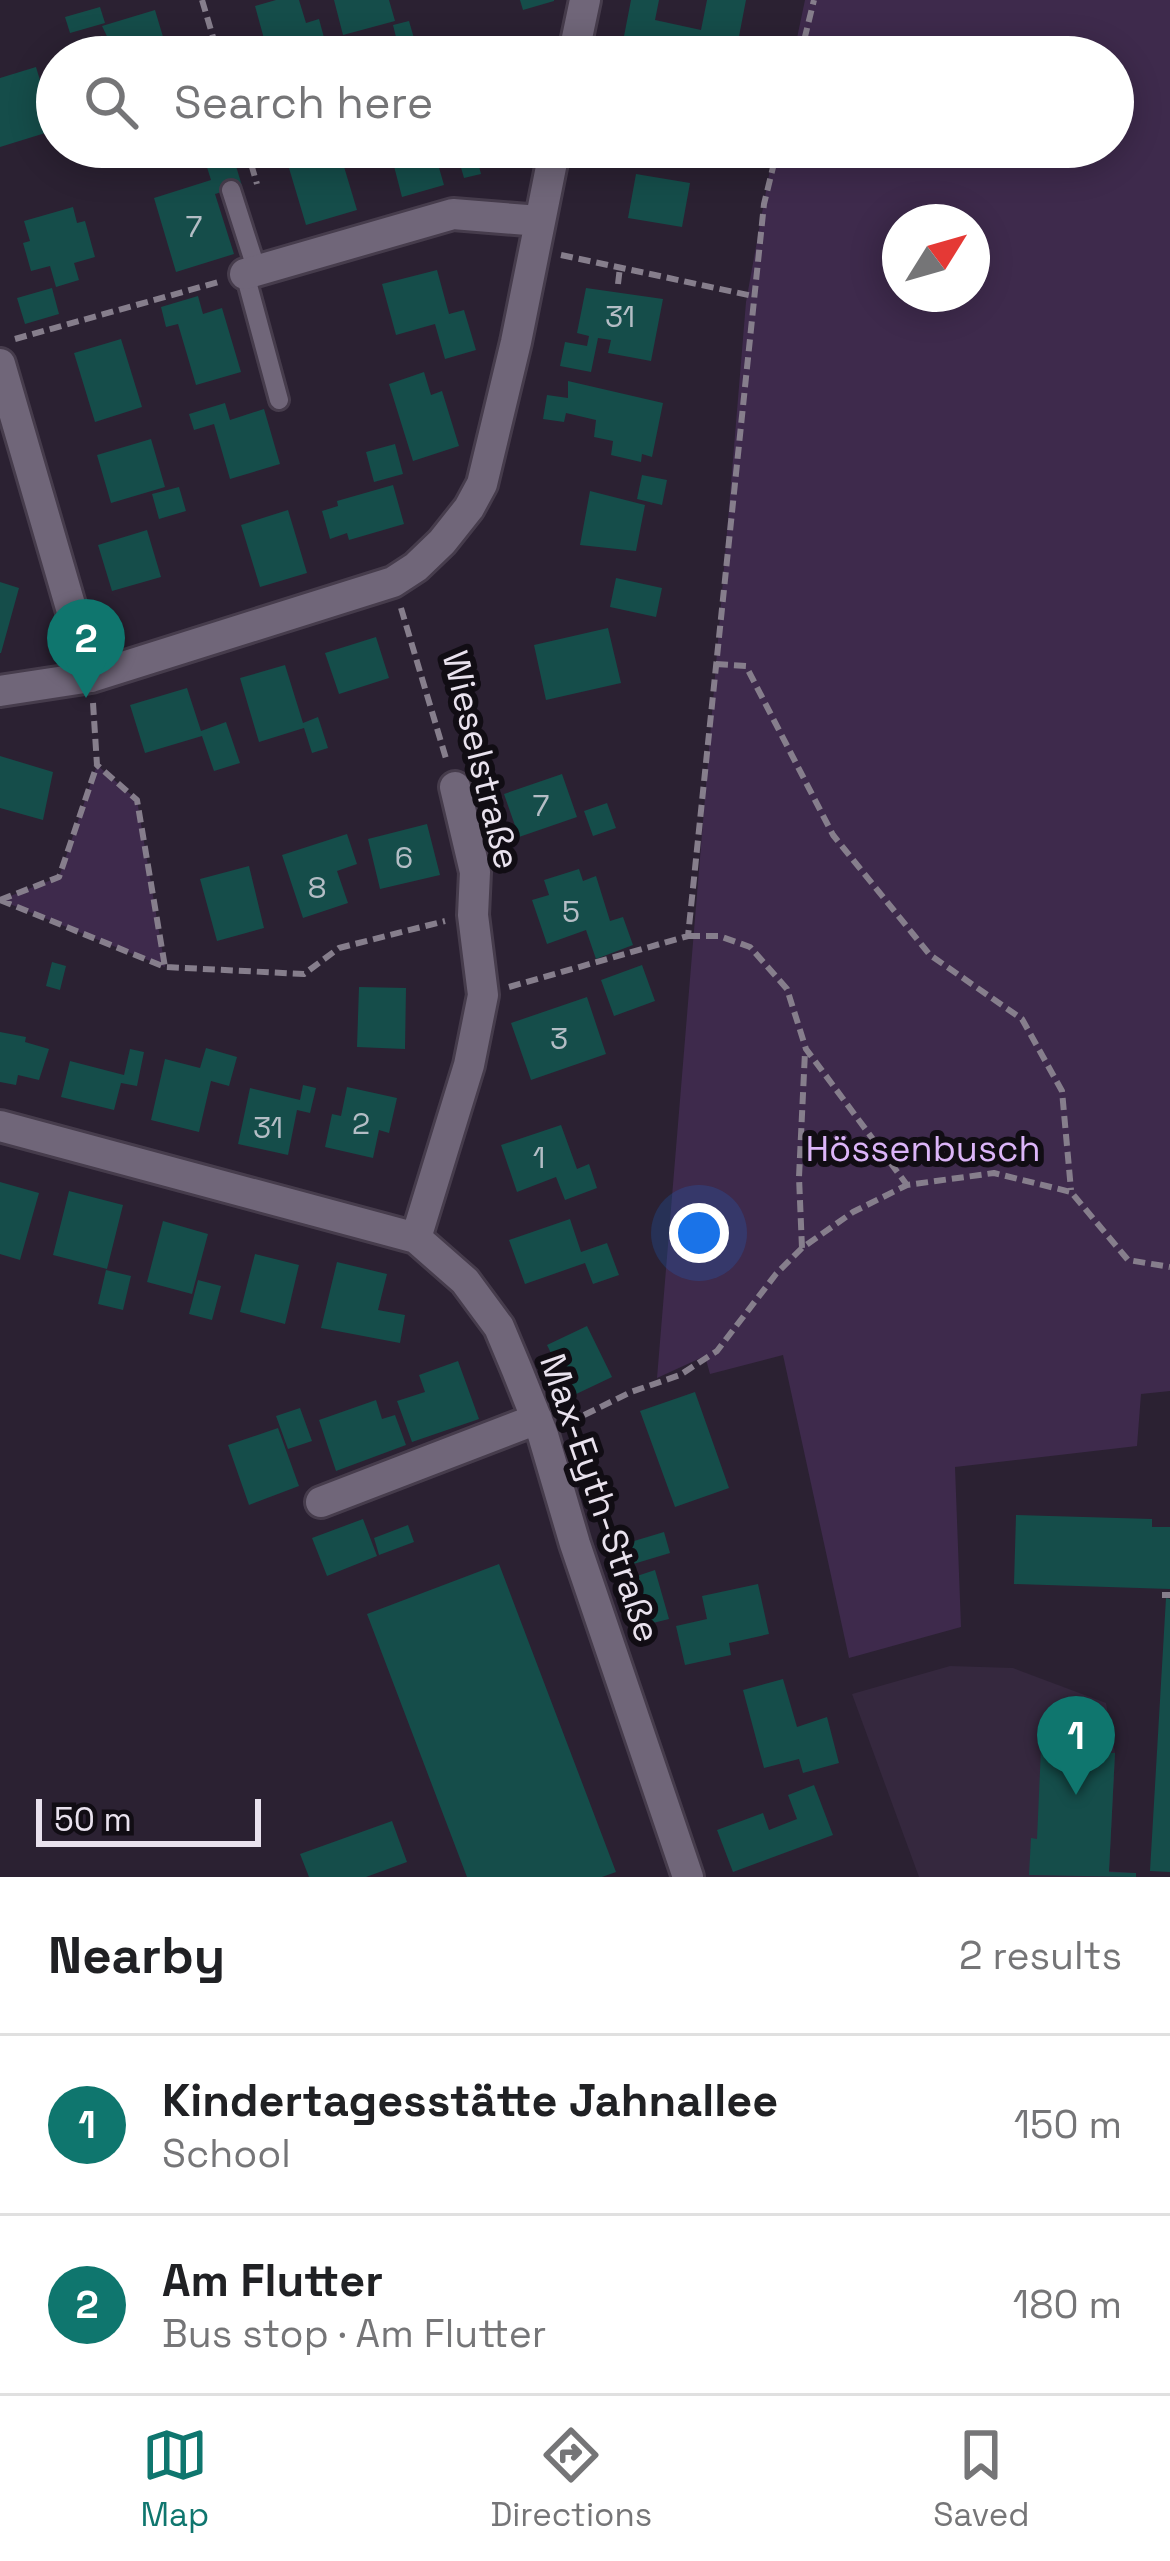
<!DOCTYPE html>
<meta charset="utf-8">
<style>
:root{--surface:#fff;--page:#f2f2f2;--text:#202124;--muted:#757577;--line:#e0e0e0;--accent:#0f766e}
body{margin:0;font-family:"Space Grotesk",sans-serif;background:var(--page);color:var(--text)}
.compass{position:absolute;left:882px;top:204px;width:108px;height:108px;border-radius:50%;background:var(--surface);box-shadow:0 6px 30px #0003;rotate:53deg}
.scale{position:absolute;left:36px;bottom:30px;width:225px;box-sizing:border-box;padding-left:12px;border:6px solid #e9e2ee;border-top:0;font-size:33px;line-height:42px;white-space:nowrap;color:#e9e2ee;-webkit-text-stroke:9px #110d14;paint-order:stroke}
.you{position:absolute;left:699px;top:1233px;width:42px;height:42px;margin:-30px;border:9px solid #fff;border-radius:50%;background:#1a73e8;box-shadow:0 0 0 18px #1a73e833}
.badge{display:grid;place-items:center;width:78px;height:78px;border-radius:50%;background:var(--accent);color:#fff;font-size:39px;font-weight:700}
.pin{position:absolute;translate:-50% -99px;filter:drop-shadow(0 3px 6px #0008)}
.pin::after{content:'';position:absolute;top:63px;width:42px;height:36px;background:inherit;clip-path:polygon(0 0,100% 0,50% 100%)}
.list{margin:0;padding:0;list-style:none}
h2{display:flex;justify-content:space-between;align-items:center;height:156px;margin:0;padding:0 48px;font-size:51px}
h2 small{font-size:39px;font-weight:400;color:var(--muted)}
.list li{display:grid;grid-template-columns:78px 1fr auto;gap:36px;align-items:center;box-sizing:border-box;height:180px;padding:0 48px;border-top:3px solid var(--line)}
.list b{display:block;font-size:45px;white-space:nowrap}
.list p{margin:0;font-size:39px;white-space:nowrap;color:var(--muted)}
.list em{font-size:39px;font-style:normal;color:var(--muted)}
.icon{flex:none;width:66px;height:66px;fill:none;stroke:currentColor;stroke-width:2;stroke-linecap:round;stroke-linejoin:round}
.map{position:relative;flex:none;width:1170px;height:1877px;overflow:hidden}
.search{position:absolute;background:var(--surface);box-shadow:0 6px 30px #0003;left:36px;right:36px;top:36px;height:132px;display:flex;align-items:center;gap:30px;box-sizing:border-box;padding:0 42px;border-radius:66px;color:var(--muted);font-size:45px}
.sheet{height:516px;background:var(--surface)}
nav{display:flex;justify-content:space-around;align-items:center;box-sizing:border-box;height:168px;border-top:3px solid var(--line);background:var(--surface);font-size:33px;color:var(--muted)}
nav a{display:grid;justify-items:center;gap:6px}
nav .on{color:var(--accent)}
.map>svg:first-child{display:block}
.built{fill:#35283e}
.green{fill:#3e2a4c;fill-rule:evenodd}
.building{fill:#154d4a}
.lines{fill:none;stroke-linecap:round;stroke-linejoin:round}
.lane-casing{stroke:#463c4c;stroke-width:24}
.street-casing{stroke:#463c4c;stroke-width:36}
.path{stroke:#867e8c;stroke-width:6;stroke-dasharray:12 6;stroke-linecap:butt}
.lane{stroke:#706679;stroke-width:18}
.street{stroke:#706679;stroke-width:30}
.labels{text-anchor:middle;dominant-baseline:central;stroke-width:12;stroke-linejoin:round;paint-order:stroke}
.number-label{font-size:30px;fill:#b4bdc5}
.street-label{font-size:36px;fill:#e9e2ee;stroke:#110d14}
.park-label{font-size:36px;fill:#dcb5f9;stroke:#110d14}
</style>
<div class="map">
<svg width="1170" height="1877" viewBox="0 0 1170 1877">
<rect width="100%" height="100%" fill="#2b2132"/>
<path class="built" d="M 950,1666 L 1013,1668 L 1106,1703 L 1115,1753 L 1109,1871 L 1131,1873 L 1130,1877 L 919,1877 L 852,1694 Z"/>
<path class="green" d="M 805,0 L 1170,0 L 1170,1391 L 1141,1394 L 1137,1446 L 955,1467 L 961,1627 L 849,1658 L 783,1355 L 710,1374 L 705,1356 L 657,1378 L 746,302 L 774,147 L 1113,147 L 1113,57 L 793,57 ZM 900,222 L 972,222 L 972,294 L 900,294 Z
M 97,765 L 137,800 L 165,967 L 0,900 L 59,877 Z"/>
<path class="building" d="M 276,0 L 299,0 L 306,23 L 319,19 L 326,45 L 296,57 L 269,57 L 255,6 Z
M 334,0 L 389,0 L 395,21 L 343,35 Z
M 520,0 L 554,0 L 554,1 L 523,10 Z
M 631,0 L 659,0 L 655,20 L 701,30 L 707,0 L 746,0 L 735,57 L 690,57 L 654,50 L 653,57 L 620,57 Z
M 100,7 L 105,23 L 70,33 L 65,17 Z
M 155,10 L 169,57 L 117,57 L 102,26 Z
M 409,21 L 418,52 L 401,57 L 393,25 Z
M 36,67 L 55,130 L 0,147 L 0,78 Z
M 141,147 L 175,147 L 175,149 L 143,156 Z
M 363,147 L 365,154 L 342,160 L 357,210 L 306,225 L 283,148 Z
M 389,147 L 433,147 L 444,185 L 402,197 Z
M 455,147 L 474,147 L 481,174 L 464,178 Z
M 667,147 L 711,147 L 709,157 Z
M 233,156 L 242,186 L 215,194 L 234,254 L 176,272 L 154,198 L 211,180 L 206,164 Z
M 636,174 L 690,183 L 682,227 L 628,218 Z
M 73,207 L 77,223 L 85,221 L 95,257 L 74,263 L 79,280 L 56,287 L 50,266 L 31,271 L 23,243 L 30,241 L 24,221 Z
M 437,270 L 449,314 L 464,310 L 476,350 L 445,359 L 435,324 L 396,335 L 382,284 Z
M 52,288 L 59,314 L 25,324 L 17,298 Z
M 586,288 L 663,299 L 651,361 L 608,353 L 611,340 L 598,338 L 591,372 L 560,366 L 565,342 L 587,346 L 589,336 L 577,333 Z
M 198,296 L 203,314 L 222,308 L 241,372 L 196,385 L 178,324 L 166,327 L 161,307 Z
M 121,339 L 142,407 L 95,422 L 74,353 Z
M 424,372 L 431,395 L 442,391 L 459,446 L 413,461 L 389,384 Z
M 568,381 L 663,403 L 652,457 L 642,454 L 641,462 L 611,455 L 613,441 L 594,437 L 596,420 L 566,413 L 564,422 L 543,419 L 547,395 L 568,398 Z
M 225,403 L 230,420 L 264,409 L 280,464 L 230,479 L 214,424 L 194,430 L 189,414 Z
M 151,439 L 165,487 L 111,503 L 97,455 Z
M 395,444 L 403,474 L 374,482 L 366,452 Z
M 642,475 L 667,480 L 662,505 L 637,499 Z
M 393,485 L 404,524 L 349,540 L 347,533 L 330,539 L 322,511 L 338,506 L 337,501 Z
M 179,487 L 186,511 L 159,519 L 152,494 Z
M 590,491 L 645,505 L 636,551 L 580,545 Z
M 288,510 L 307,573 L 260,587 L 241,525 Z
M 147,530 L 161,577 L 112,591 L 98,545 Z
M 616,578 L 662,588 L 656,617 L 610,607 Z
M 0,582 L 19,588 L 1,653 L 0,653 Z
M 608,628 L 621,683 L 546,700 L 534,645 Z
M 376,637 L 389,678 L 339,694 L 325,653 Z
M 285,665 L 303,723 L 318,717 L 328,748 L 312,753 L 304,728 L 259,742 L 240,678 Z
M 187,688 L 201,731 L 226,722 L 240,763 L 214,771 L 202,736 L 145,753 L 130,705 Z
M 0,756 L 53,772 L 43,820 L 0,808 Z
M 562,774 L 577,817 L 519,837 L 504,794 Z
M 607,803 L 616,828 L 593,836 L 584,811 Z
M 427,824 L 440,875 L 380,889 L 368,839 Z
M 347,834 L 357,864 L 337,871 L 348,903 L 303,918 L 282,855 Z
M 249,866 L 264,928 L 217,941 L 200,879 Z
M 579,869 L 583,881 L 596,876 L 610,921 L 623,917 L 633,945 L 596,959 L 586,930 L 547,944 L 532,900 L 549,895 L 544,880 Z
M 52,962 L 66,966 L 60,990 L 46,986 Z
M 642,965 L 655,1001 L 614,1016 L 601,980 Z
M 359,987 L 406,988 L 405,1049 L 357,1047 Z
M 587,997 L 606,1054 L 531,1080 L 511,1023 Z
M 0,1032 L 26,1037 L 25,1042 L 49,1049 L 39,1080 L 18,1075 L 16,1085 L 0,1082 Z
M 206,1048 L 237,1057 L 229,1086 L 211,1081 L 199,1132 L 151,1120 L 165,1059 L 200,1068 Z
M 130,1049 L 144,1052 L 137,1086 L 121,1083 L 114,1110 L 61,1097 L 70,1061 L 124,1075 Z
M 303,1085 L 316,1088 L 310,1113 L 297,1110 L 288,1155 L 238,1144 L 250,1088 L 300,1100 Z
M 347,1087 L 397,1098 L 389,1133 L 379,1130 L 373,1158 L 325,1147 L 332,1114 L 341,1116 Z
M 561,1125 L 577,1169 L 589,1164 L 597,1188 L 565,1200 L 556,1177 L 517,1192 L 501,1145 Z
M 0,1182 L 39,1193 L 20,1260 L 0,1254 Z
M 69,1191 L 123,1205 L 107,1269 L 53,1255 Z
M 570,1219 L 581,1252 L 607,1243 L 619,1275 L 593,1284 L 585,1263 L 525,1284 L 509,1240 Z
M 163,1221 L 208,1234 L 192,1294 L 147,1282 Z
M 255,1254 L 299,1265 L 285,1324 L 240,1312 Z
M 337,1262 L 387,1274 L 378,1310 L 405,1315 L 400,1343 L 321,1328 Z
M 106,1270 L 131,1276 L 123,1310 L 98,1304 Z
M 198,1280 L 221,1286 L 212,1320 L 189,1314 Z
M 587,1326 L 612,1377 L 572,1396 L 547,1345 Z
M 458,1361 L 479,1419 L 412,1442 L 397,1401 L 425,1392 L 419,1375 Z
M 695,1392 L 729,1488 L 675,1507 L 640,1411 Z
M 376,1400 L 382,1419 L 395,1415 L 406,1445 L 336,1471 L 319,1420 Z
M 300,1408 L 312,1441 L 288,1449 L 276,1416 Z
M 278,1428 L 299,1486 L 249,1505 L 228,1445 Z
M 1016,1515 L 1152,1519 L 1152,1527 L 1170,1527 L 1170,1589 L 1014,1584 Z
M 363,1519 L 377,1556 L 327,1576 L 312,1538 Z
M 408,1525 L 414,1542 L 379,1555 L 374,1538 Z
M 664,1532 L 670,1553 L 630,1565 L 624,1544 Z
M 499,1564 L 616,1872 L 602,1877 L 467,1877 L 367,1614 Z
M 655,1570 L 669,1619 L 645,1625 L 631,1578 Z
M 758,1584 L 769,1634 L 729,1643 L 731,1655 L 685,1665 L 676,1626 L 707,1619 L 702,1596 Z
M 1166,1598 L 1170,1599 L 1170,1872 L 1150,1871 Z
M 783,1679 L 797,1727 L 827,1717 L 839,1763 L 803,1773 L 799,1759 L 764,1768 L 743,1690 Z
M 1041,1749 L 1115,1753 L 1109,1872 L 1136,1873 L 1136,1877 L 1029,1875 L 1031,1838 L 1037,1839 Z
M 814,1785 L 833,1835 L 733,1872 L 717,1830 L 763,1813 L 769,1830 L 797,1819 L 788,1795 Z
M 392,1821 L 407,1862 L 366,1877 L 309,1877 L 300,1854 Z"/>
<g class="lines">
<defs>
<path id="lane" d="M 231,190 L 257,271
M 245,274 L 279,400"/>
<path id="street" d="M 573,57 L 585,0
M 245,274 L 453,214 L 540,221
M 0,364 L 91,677
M 0,691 L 91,677 L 393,582 L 416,567 L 442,542 L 469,508 L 482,484 L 516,342 L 555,147
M 0,1126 L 416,1238 L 465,1281 L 499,1327 L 517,1370 L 543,1435 L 575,1544 L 688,1877
M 416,1238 L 469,1065 L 483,995 L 473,915 L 475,872 L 455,787
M 321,1502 L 537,1419"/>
</defs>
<use href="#lane" class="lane-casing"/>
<use href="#street" class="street-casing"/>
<path class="path" d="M 202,0 L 219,57
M 800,57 L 814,0
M 246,147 L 257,184
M 561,255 L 753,296
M 618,284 L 620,267
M 15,339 L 222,281
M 401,608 L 447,762
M 716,664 L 746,666 L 833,835 L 930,955 L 1022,1019 L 1062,1091 L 1071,1190
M 93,703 L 97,765 L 137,800 L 165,967
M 0,900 L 165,967 L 304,974 L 339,948 L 445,921
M 0,900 L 59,877 L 97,765
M 688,936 L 719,936 L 750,947 L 787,989 L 806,1049 L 907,1185
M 509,987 L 688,936 L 764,204 L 778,147
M 802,1248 L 799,1177 L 805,1052
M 568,1423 L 631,1392 L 680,1375 L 717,1351 L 776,1274 L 802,1248 L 853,1212 L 907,1185 L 994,1173 L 1071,1192 L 1128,1260 L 1170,1267
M 1162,1595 L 1170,1595"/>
<use href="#lane" class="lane"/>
<use href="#street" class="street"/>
</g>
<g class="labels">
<g class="number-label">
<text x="194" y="226">7</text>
<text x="620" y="316">31</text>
<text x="541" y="805">7</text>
<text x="404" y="857">6</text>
<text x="317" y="887">8</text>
<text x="571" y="911">5</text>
<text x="559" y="1038">3</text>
<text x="361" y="1123">2</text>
<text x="268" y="1127">31</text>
<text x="539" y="1157">1</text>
</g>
<g class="street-label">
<text transform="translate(481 760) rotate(76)">Wieselstraße</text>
<text transform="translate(600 1498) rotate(71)">Max-Eyth-Straße</text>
</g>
<g class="park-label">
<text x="923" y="1149">Hössenbusch</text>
</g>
</g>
</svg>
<svg class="compass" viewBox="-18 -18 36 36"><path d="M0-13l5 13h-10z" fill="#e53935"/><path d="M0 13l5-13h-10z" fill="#757577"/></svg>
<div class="scale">50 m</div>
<div class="you"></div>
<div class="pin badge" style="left:1076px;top:1795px">1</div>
<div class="pin badge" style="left:86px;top:698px">2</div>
<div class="search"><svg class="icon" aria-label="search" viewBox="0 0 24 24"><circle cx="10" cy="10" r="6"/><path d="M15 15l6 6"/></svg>Search here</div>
</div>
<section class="sheet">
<h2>Nearby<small>2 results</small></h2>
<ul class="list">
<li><span class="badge">1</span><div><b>Kindertagesstätte Jahnallee</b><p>School</p></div><em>150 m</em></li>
<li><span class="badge">2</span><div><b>Am Flutter</b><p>Bus stop · Am Flutter</p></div><em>180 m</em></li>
</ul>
</section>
<nav>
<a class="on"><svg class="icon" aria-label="map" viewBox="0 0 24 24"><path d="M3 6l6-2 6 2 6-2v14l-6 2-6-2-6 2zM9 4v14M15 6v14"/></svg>Map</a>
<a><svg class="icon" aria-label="directions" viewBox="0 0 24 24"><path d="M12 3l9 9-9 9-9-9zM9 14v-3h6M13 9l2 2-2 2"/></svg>Directions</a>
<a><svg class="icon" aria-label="saved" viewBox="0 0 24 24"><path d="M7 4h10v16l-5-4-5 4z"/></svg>Saved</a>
</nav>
